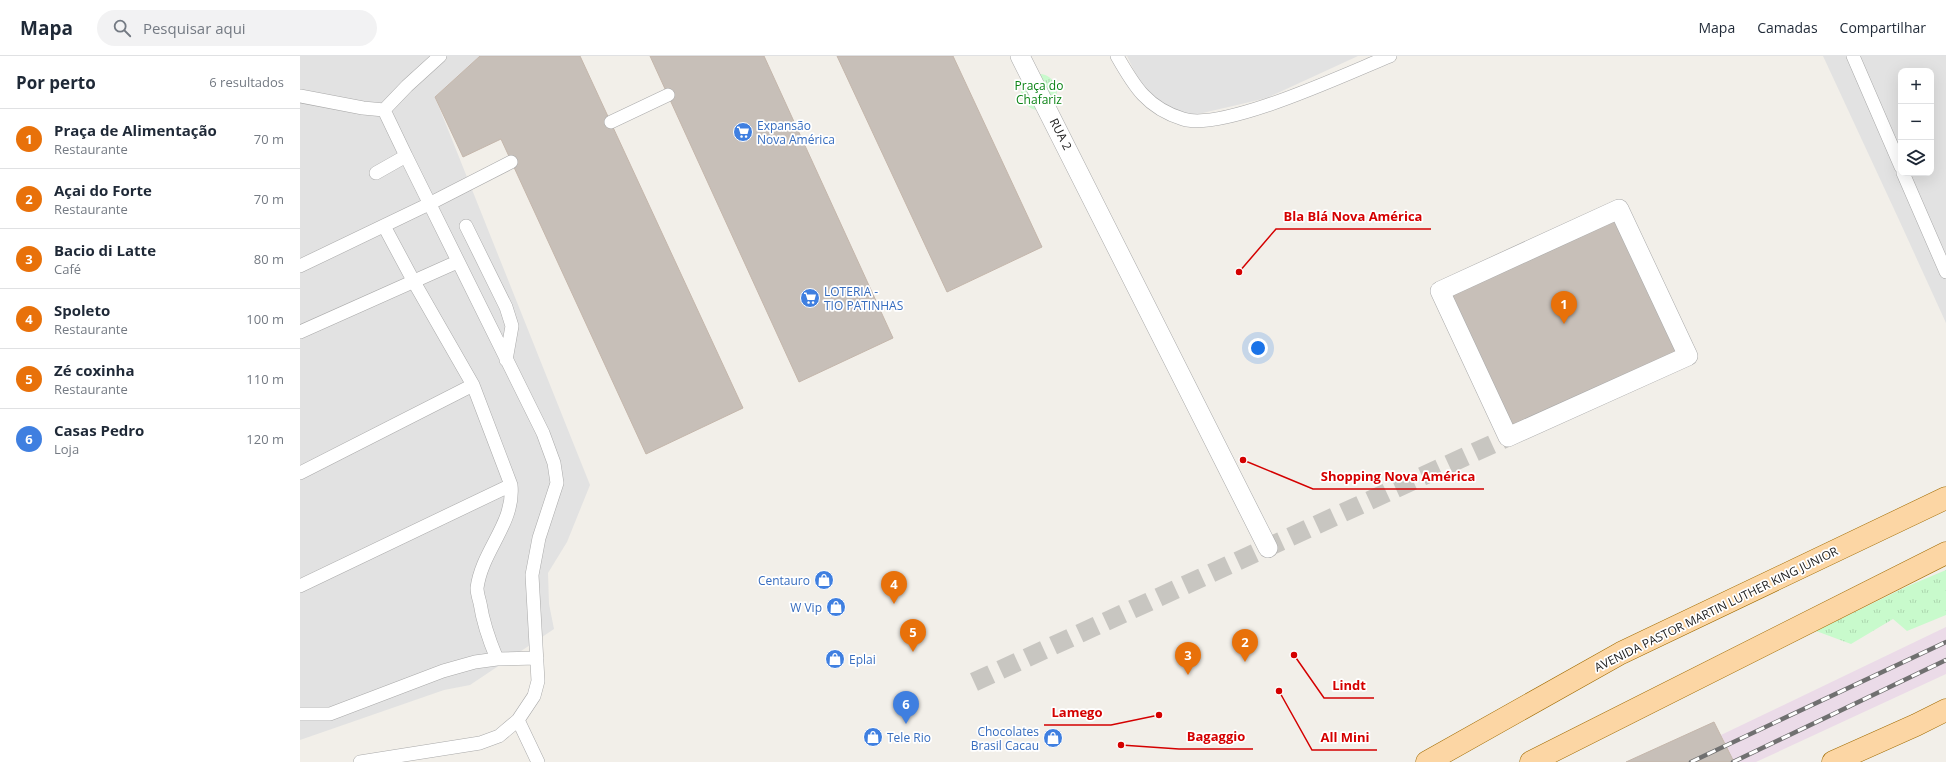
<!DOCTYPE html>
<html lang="pt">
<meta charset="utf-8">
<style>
:root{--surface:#fff;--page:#f2f2f3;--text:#1f2937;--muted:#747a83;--line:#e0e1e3;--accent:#111827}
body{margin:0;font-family:"Open Sans",sans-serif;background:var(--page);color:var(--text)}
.controls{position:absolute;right:12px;top:12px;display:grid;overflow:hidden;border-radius:8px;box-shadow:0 4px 16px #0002}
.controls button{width:36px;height:36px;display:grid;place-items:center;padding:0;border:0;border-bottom:1px solid var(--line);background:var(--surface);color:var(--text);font:20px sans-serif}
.you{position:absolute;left:958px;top:292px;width:14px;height:14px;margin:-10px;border:3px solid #fff;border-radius:50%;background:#1a73e8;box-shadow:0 0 0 6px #1a73e833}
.badge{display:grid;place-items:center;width:26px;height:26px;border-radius:50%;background:var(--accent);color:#fff;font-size:13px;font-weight:700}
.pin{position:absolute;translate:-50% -33px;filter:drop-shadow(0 1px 2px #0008)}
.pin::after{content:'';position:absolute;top:21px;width:14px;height:12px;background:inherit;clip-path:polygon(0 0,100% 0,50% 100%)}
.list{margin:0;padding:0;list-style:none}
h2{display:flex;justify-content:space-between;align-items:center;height:52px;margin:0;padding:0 16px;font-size:17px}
h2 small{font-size:13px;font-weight:400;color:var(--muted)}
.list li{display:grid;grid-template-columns:26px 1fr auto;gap:12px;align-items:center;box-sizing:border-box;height:60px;padding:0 16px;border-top:1px solid var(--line)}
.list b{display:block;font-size:15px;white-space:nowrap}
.list p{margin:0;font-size:13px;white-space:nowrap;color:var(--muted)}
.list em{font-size:13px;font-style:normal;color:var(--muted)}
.icon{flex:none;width:22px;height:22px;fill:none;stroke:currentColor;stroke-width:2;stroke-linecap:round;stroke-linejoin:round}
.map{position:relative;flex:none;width:1646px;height:706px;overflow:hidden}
header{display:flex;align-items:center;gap:24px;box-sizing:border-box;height:56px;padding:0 20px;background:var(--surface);border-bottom:1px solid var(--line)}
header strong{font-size:19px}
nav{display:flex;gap:22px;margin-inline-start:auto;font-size:14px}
.search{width:280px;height:36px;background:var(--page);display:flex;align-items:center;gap:10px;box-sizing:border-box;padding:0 14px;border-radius:22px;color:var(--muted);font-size:15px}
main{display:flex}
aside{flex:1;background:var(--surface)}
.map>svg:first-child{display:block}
.railway{fill:#ebdbe8}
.park{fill:url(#park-tufts)}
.parking{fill:#e2e2e2;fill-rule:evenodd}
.building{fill:#c7bfb8;stroke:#c4b6ab}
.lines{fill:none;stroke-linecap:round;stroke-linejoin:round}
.pedestrian-tunnel{stroke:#c8c6c1;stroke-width:19;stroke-dasharray:19 10;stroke-linecap:butt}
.service-casing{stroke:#a9a9a9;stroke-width:14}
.pedestrian-casing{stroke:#a9a9a9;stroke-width:20}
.primary-casing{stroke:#a06b00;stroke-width:23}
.service{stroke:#fff;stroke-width:13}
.pedestrian{stroke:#fff;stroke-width:19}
.primary{stroke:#fcd6a4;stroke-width:22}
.rail-casing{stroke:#707070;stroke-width:4.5}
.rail{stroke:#fff;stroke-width:3;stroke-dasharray:9;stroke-linecap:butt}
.labels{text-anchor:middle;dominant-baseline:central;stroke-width:3.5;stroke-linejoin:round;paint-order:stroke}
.park-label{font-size:12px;fill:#0c8416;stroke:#fff}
.shop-label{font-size:12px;fill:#366cbe;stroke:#fff;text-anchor:start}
.street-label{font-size:12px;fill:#222;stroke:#fff}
.leader{fill:none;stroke:#d40000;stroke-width:1.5}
.callout-dot{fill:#d40000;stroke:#fff;stroke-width:1.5}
.callout-label{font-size:13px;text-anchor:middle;font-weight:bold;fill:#d40000;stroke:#fff;stroke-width:3.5;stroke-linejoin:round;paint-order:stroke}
</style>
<header>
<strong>Mapa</strong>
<div class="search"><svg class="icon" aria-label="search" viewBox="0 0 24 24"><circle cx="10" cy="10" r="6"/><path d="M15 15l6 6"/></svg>Pesquisar aqui</div>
<nav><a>Mapa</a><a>Camadas</a><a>Compartilhar</a></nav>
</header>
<main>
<aside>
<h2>Por perto<small>6 resultados</small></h2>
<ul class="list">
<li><span class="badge" style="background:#e8710a">1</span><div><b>Praça de Alimentação</b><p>Restaurante</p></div><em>70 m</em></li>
<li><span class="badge" style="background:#e8710a">2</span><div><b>Açai do Forte</b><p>Restaurante</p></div><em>70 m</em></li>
<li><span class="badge" style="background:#e8710a">3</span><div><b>Bacio di Latte</b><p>Café</p></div><em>80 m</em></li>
<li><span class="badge" style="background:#e8710a">4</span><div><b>Spoleto</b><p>Restaurante</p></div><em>100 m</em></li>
<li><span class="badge" style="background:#e8710a">5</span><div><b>Zé coxinha</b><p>Restaurante</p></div><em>110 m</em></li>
<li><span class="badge" style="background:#3f7fe0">6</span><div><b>Casas Pedro</b><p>Loja</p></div><em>120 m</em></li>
</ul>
</aside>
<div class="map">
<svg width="1646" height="706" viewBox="0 0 1646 706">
<defs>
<pattern id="park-tufts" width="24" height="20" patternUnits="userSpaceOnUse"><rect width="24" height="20" fill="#c8facc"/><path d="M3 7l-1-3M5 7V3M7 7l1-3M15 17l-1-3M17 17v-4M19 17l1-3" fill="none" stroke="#acd6af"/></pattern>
</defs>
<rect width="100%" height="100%" fill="#f2efe9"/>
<path class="railway" d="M 1646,571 L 1646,618 L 1456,706 L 1434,706 L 1421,679 Z"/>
<path class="park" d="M721 36a18 18 0 1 1 36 0a18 18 0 1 1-36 0Z
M 1646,514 L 1646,559 L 1607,575 L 1593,563 L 1551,588 L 1516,575 L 1608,530 Z"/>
<path class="parking" d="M 0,0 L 180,0 L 135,41 L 290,429 L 267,486 L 248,517 L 249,548 L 254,573 L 170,629 L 144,634 L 0,684 Z
M 827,0 L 1058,0 L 967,42 L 894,59 L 871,54 L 842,31 Z
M 1523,0 L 1646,0 L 1646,267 L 1600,166 ZM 1601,15 L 1631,15 L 1631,117 L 1601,117 Z"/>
<path class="building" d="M 180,0 L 280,0 L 443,352 L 346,398 L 201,83 L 163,101 L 135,41 Z
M 350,0 L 464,0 L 593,282 L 499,326 Z
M 537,0 L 653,0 L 742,191 L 647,236 Z
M 1319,153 L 1388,300 L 1208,381 L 1140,235 Z
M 1414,666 L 1434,706 L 1326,706 Z"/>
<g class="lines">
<path class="pedestrian-tunnel" d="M 674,626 L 1208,381"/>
<defs>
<path id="service" d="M 817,0 C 834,30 847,52 883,63 C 923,76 1048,17 1090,0
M 1553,0 L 1601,111
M 0,40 L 63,52 L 84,54
M 84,54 L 107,30 L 140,0
M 84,54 L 106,100
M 311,66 L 368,39
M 1603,117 L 1646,216
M 84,170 L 114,226 L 173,329 L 211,429 C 215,467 182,494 177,532 C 177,537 179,543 180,547 C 183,567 189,584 197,603
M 166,170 L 206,251 L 212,270 L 206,304
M 0,210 L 129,148 L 211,106
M 0,276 L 157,206
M 0,417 L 173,329
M 0,530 L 211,429
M 0,658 L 30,658 L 143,615 L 175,606 L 197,603 L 237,602
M 218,664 L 238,706
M 60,706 L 180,687 L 199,680 L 218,664 L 234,640 L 238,625 L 232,519 L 239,482 L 257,427 L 254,407 L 243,377 L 106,100 L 76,117"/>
<path id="pedestrian" d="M 720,0 L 968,492
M 1319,153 L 1388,300 L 1208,381 L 1140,235 Z"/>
<path id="primary" d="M 1127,706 L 1321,597 L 1646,442
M 1231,706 L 1646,497
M 1533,706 L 1616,669 L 1646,654"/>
</defs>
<use href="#service" class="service-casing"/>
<use href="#pedestrian" class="pedestrian-casing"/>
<use href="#primary" class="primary-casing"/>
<use href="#service" class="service"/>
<use href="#pedestrian" class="pedestrian"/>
<use href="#primary" class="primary"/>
<defs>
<path id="rail" d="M 1391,706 L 1646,586
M 1433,706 L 1646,604"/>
</defs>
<use href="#rail" class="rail-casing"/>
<use href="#rail" class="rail"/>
</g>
<defs>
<symbol id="supermarket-disc" viewBox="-11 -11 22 22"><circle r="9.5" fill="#3f7fe0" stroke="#fff"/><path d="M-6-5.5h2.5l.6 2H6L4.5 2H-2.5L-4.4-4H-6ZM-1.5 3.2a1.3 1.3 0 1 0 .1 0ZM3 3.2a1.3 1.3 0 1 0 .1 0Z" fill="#fff"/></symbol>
<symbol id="shop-disc" viewBox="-11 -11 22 22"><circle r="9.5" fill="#3f7fe0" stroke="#fff"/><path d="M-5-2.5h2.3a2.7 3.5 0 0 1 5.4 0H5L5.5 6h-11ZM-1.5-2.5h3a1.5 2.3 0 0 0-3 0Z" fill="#fff"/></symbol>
</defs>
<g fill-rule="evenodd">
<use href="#supermarket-disc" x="432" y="65" width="22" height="22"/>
<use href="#supermarket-disc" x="499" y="231" width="22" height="22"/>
<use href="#shop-disc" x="513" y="513" width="22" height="22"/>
<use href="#shop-disc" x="525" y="540" width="22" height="22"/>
<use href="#shop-disc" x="524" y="592" width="22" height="22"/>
<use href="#shop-disc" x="562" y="670" width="22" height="22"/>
<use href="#shop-disc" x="742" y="671" width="22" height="22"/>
</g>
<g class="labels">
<g class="park-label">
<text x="739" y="29">Praça do<tspan x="739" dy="14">Chafariz</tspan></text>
</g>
<g class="shop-label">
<text x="457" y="69">Expansão<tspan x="457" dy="14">Nova América</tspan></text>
<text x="524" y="235">LOTERIA -<tspan x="524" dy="14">TIO PATINHAS</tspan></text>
<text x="510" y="524" text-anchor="end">Centauro</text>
<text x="522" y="551" text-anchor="end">W Vip</text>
<text x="549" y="603">Eplai</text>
<text x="739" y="675" text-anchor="end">Chocolates<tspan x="739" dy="14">Brasil Cacau</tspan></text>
<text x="587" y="681">Tele Rio</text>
</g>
<g class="street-label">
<text transform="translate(761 78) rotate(63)">RUA 2</text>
<text transform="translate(1416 553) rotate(-26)">AVENIDA PASTOR MARTIN LUTHER KING JUNIOR</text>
</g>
</g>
<path class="leader" d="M939 216L976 173H1131M943 404L1013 433H1184M994 599L1024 642H1074M859 659L811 669H744M821 689L879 693H953M979 635L1012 694H1077"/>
<g class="callout-dot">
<circle cx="939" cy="216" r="4"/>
<circle cx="943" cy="404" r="4"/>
<circle cx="994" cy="599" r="4"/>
<circle cx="859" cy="659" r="4"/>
<circle cx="821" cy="689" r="4"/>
<circle cx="979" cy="635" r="4"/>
</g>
<g class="callout-label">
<text x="1053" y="165">Bla Blá Nova América</text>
<text x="1098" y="425">Shopping Nova América</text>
<text x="1049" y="634">Lindt</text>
<text x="777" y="661">Lamego</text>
<text x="916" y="685">Bagaggio</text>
<text x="1045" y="686">All Mini</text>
</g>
</svg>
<div class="controls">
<button>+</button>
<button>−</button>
<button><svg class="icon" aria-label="layers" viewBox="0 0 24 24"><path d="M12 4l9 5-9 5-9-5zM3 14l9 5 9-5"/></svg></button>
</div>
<div class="you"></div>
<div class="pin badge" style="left:1264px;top:268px;background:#e8710a">1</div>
<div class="pin badge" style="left:945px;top:606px;background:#e8710a">2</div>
<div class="pin badge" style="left:888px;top:619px;background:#e8710a">3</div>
<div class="pin badge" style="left:594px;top:548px;background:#e8710a">4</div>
<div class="pin badge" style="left:613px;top:596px;background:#e8710a">5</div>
<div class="pin badge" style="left:606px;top:668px;background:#3f7fe0">6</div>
</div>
</main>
